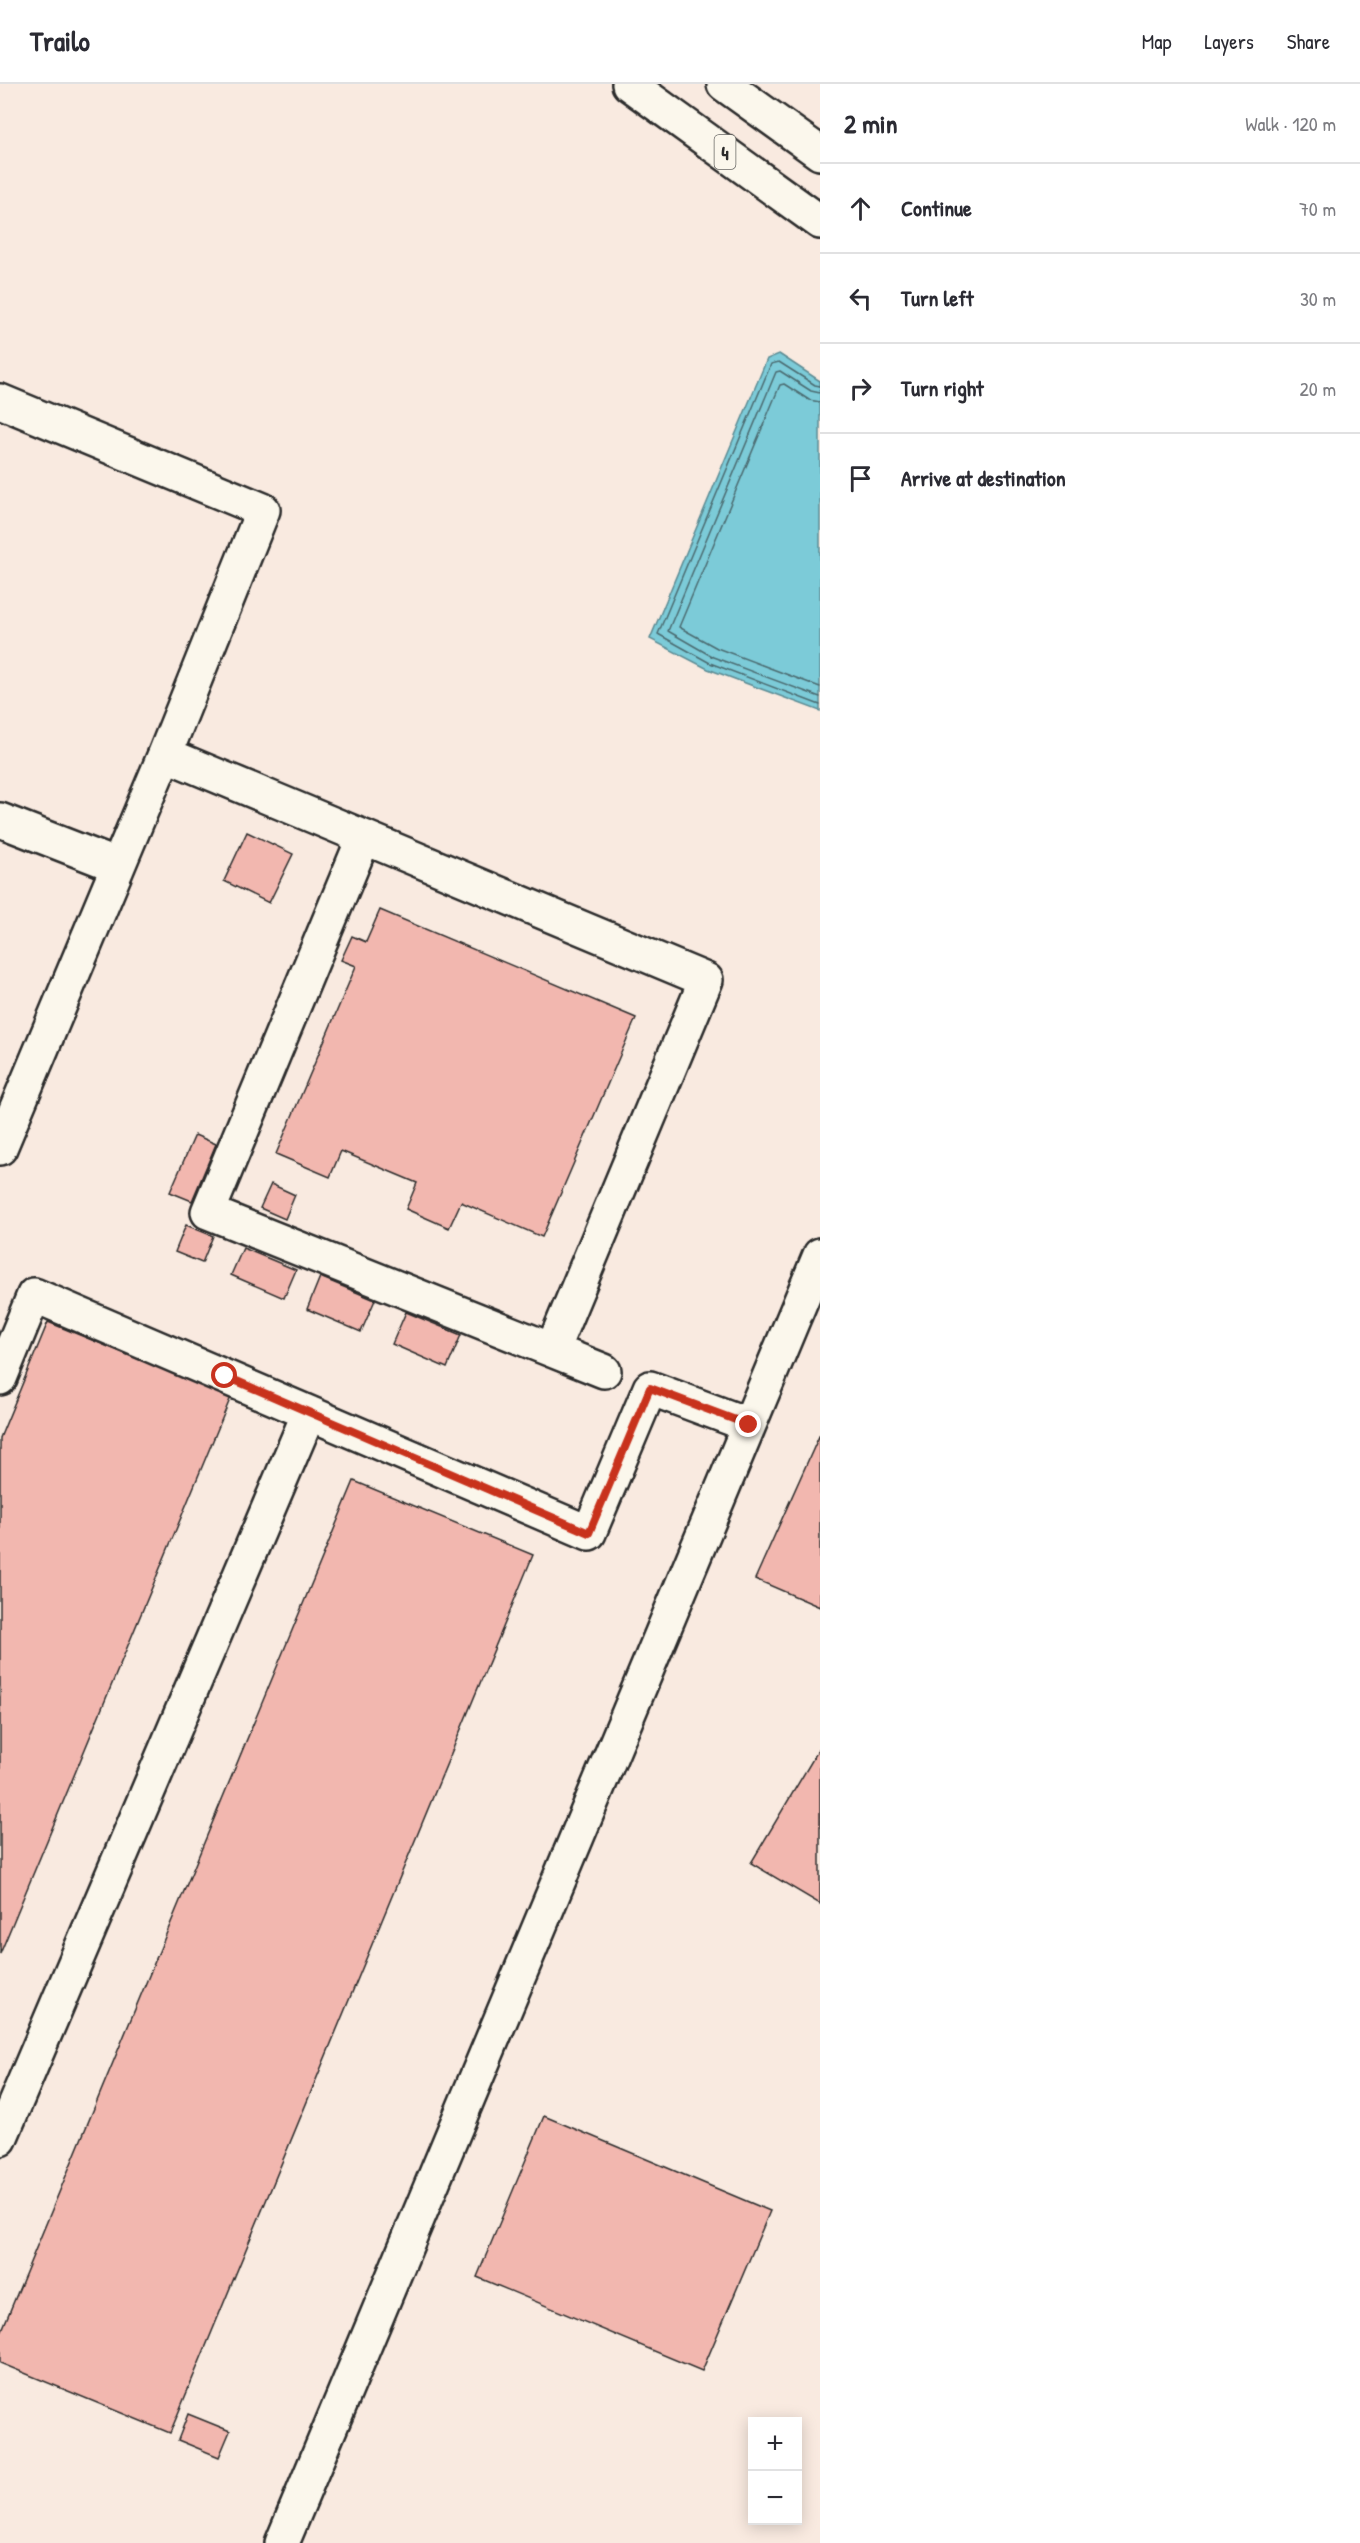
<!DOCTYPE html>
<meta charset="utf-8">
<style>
:root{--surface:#fff;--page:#f2f2f3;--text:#2b2b33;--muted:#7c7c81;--line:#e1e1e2}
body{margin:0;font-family:"Patrick Hand",sans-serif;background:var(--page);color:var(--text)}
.controls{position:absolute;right:18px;bottom:18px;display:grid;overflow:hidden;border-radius:0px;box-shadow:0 3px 15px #0003}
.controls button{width:54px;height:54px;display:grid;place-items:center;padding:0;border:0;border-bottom:2px solid var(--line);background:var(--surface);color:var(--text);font:30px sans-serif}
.stop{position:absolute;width:18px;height:18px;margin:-14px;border:4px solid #c8321e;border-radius:50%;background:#fff}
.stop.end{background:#c8321e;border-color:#fff;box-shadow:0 2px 6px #0008}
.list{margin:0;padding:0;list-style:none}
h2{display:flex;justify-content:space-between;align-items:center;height:78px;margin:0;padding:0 24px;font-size:26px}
h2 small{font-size:20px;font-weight:400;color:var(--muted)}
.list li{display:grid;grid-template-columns:39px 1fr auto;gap:18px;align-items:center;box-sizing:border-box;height:90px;padding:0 24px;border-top:2px solid var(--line)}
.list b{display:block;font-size:22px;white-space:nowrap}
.list em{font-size:20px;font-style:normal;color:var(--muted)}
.icon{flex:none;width:33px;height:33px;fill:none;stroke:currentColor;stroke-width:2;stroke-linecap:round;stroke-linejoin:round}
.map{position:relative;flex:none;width:820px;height:2459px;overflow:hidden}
header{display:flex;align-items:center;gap:36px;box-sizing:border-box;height:84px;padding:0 30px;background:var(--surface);border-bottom:2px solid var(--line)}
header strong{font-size:28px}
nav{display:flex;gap:33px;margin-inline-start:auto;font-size:21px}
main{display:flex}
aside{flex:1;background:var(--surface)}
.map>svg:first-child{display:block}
.water{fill:#7ccbd8;stroke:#5c8b93;stroke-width:1.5}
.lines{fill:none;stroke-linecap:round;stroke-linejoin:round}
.shore{stroke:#4b6b70;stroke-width:1.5}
.building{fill:#f2b7af;stroke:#2b2b2b;stroke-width:1.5}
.minor-casing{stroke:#2b2b2b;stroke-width:38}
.highway-casing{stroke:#2b2b2b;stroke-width:38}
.minor{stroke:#fbf7ec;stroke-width:33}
.highway{stroke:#fbf7ec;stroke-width:33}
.route{stroke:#c8321e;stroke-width:8}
.labels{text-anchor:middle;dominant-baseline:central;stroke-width:4.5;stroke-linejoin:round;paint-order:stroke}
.shield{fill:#fbf7ec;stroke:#696865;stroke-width:1.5}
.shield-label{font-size:20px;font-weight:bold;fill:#2b2b2b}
</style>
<header>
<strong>Trailo</strong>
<nav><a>Map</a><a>Layers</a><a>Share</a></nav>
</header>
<main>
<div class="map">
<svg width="820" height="2459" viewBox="0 0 820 2459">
<rect width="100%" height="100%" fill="#f9eae0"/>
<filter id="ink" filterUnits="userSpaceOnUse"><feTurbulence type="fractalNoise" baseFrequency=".0167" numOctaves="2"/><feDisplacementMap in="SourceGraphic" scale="12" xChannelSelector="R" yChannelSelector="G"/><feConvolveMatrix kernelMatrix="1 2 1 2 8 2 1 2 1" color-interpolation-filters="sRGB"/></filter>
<g filter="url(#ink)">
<path class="water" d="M 779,270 L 820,297 L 820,627 L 708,585 L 650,555 L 767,275 Z"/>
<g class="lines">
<path class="shore" d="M 820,302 L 815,301 L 779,278 L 771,280 L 658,550 L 710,579 L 820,621
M 820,309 L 811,307 L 780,287 L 776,288 L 668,547 L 713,573 L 820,613
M 820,318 L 809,316 L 784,300 L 780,301 L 679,543 L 717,564 L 820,603"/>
</g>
<path class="building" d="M 247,748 L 293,770 L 269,819 L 224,797 Z
M 380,826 L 636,934 L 542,1153 L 461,1118 L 449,1144 L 406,1125 L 417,1099 L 341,1067 L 330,1093 L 276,1070 L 356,882 L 341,876 L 352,852 L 366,858 Z
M 195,1051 L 216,1060 L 192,1117 L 170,1108 Z
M 271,1100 L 295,1111 L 285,1135 L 260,1124 Z
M 186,1141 L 213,1152 L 202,1179 L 175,1168 Z
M 243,1164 L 296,1186 L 284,1214 L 231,1191 Z
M 320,1193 L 375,1216 L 361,1248 L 307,1225 Z
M 406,1228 L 461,1251 L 447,1284 L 392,1260 Z
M 48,1238 L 231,1313 L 0,1870 L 0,1354 Z
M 820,1350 L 820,1523 L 755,1495 Z
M 354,1397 L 533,1471 L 170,2349 L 0,2279 L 0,2251 Z
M 820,1663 L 820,1820 L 751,1779 Z
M 544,2032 L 770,2127 L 702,2287 L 477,2193 Z
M 188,2330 L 230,2347 L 219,2373 L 178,2356 Z"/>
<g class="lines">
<defs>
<path id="minor" d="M 0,317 L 263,426 L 165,670 L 0,1064
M 165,670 L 706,896 L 552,1266
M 0,736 L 118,782
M 364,753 L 208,1128 L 604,1287
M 0,1294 L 34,1211 L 589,1449 L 650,1304 L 749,1341
M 0,2055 L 309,1329
M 282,2459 L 820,1171"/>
<path id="highway" d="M 629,0 L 820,138
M 724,0 L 820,69"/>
</defs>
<use href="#minor" class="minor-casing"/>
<use href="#highway" class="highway-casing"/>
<use href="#minor" class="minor"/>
<use href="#highway" class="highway"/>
</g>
</g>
<g class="lines" filter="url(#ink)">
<path class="route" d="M 225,1292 L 589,1449 L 650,1304 L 749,1341"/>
</g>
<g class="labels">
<rect class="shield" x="714.5" y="51" width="21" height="34" rx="4.5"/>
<g class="shield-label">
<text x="725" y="68">4</text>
</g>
</g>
</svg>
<div class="controls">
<button>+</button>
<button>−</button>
</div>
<div class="stop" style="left:225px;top:1292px"></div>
<div class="stop end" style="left:749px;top:1341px"></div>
</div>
<aside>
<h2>2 min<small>Walk · 120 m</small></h2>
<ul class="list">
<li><svg class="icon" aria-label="ahead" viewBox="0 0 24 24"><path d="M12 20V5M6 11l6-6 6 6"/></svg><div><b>Continue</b></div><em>70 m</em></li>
<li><svg class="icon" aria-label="left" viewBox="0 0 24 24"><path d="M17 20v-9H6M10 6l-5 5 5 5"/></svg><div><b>Turn left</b></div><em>30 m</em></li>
<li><svg class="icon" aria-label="right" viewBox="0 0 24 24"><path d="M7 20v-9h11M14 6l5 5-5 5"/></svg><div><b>Turn right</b></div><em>20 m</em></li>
<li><svg class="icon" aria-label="arrive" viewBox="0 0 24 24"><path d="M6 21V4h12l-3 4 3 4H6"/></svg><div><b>Arrive at destination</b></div></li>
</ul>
</aside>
</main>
